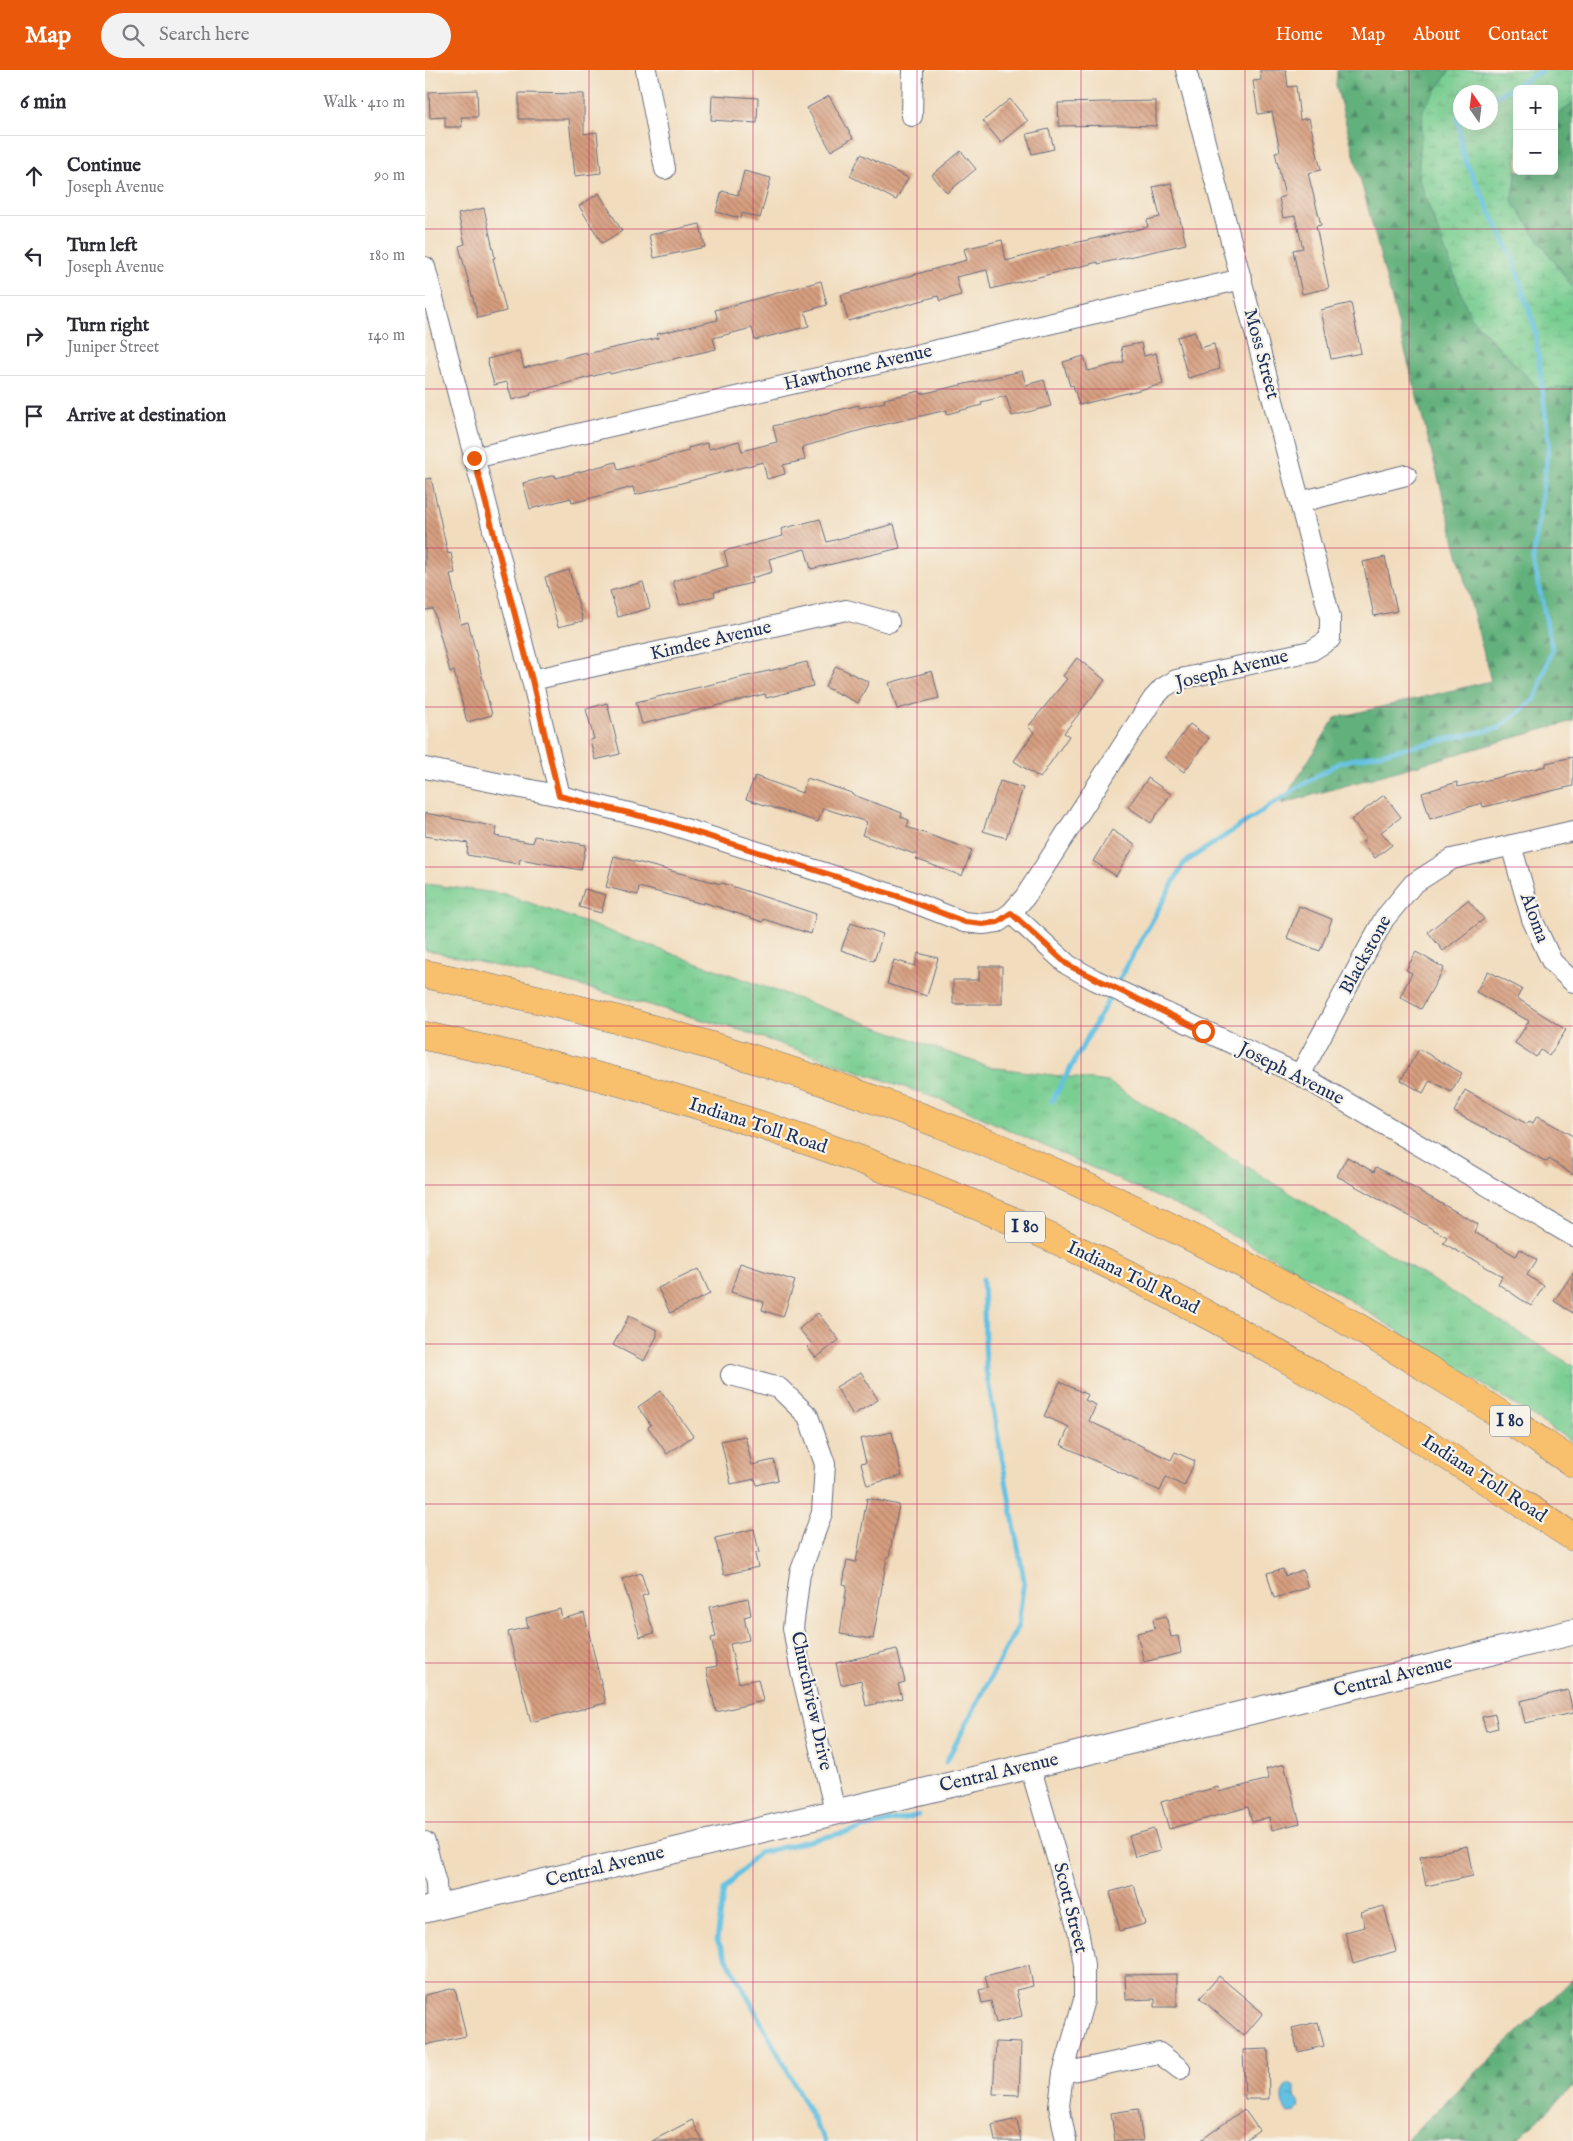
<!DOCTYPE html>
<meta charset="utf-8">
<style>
:root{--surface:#fff;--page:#f2f2f3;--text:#2b2b33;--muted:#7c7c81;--line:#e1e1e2;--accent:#ea580c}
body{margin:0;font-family:"IM FELL English",serif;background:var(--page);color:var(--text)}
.controls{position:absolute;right:15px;top:15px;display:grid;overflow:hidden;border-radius:8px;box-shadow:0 5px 20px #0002}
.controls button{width:45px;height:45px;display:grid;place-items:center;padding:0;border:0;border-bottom:1px solid var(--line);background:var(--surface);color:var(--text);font:25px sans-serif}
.compass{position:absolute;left:1028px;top:15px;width:45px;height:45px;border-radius:50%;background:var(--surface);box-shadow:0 5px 20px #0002;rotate:346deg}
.stop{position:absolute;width:15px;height:15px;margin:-11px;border:4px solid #ea580c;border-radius:50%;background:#fff}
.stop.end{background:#ea580c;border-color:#fff;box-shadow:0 1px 5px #0008}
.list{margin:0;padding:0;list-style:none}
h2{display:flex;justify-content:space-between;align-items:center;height:65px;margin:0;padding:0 20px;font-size:21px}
h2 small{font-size:16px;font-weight:400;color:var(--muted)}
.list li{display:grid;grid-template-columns:32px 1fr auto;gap:15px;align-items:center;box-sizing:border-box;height:80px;padding:0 20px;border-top:1px solid var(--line)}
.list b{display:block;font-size:19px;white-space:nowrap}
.list p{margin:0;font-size:16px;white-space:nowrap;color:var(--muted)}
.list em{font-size:16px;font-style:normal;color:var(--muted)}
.icon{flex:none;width:28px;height:28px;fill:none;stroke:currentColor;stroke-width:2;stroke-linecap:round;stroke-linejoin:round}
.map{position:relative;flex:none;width:1148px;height:2071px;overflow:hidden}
header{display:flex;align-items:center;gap:30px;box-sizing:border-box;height:70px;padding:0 25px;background:var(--accent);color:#fff}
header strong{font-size:24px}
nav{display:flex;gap:28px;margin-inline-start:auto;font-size:18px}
.search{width:350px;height:45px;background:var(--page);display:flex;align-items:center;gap:12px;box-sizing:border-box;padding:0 18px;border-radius:28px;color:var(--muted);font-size:19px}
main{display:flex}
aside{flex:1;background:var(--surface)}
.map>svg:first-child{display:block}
.grass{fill:url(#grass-tufts);stroke:#4a7e78}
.forest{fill:url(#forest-firs);stroke:#3e706d}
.wetland{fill:url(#wetland-marsh);stroke:#4a7e78;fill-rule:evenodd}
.water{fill:url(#water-ripples);stroke:#4078a0}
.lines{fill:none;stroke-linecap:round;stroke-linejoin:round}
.stream{stroke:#64c1e2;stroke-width:5}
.building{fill:url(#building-back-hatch)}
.minor-casing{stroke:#666c7f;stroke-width:22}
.tertiary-casing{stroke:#666c7f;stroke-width:27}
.motorway-casing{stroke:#666c7f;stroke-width:29}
.minor{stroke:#fff;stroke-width:20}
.tertiary{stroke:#fff;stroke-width:25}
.motorway{stroke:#f8bf6c;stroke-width:28}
.route{stroke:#ea580c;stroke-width:6}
.grid{fill:none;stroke:#c2185b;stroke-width:1;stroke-opacity:0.55}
.labels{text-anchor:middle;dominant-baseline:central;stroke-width:4.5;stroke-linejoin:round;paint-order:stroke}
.shield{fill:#f7f3e8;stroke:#5d6a87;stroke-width:1}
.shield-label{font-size:18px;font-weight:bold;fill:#1b2f5e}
.street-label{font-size:19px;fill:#1b2f5e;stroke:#f7f3e8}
</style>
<header>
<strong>Map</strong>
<div class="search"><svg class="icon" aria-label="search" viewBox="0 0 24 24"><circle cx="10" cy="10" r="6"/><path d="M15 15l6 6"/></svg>Search here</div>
<nav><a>Home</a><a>Map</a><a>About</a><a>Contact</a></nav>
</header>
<main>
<aside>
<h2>6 min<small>Walk · 410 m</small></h2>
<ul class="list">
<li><svg class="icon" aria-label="ahead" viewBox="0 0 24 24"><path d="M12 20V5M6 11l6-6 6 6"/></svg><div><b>Continue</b><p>Joseph Avenue</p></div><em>90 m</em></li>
<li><svg class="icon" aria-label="left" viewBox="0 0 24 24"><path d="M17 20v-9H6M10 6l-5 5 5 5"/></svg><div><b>Turn left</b><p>Joseph Avenue</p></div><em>180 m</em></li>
<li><svg class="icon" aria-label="right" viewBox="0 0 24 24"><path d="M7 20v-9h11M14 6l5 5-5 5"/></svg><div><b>Turn right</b><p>Juniper Street</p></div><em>140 m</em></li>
<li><svg class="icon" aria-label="arrive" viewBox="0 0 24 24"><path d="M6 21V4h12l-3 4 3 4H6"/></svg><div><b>Arrive at destination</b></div></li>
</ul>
</aside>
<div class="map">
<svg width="1148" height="2071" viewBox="0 0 1148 2071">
<defs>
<pattern id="grass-tufts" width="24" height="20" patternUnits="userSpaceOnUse" patternTransform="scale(1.25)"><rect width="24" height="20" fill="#79ce92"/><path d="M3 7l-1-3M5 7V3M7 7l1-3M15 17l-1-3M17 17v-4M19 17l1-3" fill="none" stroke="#68b180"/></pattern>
<pattern id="forest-firs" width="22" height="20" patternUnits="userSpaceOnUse" patternTransform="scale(1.25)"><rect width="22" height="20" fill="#62b17c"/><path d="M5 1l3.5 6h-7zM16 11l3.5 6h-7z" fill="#509069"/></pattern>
<pattern id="wetland-marsh" width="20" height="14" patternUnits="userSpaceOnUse" patternTransform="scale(1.25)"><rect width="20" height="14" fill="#79ce92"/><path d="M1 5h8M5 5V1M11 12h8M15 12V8" fill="none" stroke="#68b180"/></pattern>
<pattern id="water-ripples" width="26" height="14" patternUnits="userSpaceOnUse" patternTransform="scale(1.25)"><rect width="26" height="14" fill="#64c1e2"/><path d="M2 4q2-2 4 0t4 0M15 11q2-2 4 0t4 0" fill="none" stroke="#529dba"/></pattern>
<pattern id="building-back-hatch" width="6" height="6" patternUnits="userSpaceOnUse" patternTransform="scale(1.25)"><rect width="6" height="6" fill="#d79e7f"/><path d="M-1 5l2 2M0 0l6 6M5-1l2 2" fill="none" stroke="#ae816b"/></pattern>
</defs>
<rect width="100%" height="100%" fill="#f7f3e8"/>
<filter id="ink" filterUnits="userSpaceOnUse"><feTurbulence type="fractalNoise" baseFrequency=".02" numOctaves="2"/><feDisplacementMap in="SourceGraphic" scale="10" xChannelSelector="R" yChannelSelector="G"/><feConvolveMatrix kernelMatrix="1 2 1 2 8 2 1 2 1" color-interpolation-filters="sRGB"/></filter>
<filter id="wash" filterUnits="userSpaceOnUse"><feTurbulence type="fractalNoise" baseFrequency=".0096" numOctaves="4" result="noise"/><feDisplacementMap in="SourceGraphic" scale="20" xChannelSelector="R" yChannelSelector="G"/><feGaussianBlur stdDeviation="1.12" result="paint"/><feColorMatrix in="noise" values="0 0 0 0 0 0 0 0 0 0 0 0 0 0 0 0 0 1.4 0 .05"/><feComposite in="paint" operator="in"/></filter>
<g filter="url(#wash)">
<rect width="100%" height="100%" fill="#f1dcbd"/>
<path class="grass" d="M 0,814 L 80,824 L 564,997 L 683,1012 L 1148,1296 L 1148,1372 L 913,1223 L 765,1142 L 525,1033 L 318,961 L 138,911 L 0,880 Z"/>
<path class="forest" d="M 912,0 L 1025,0 L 998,40 L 993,107 L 1045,247 L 1115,320 L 1148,316 L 1148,651 L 856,734 L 910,648 L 1066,611 L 911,15 Z
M 1148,33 L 1148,218 L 1087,132 L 1092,99 L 1092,101 L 1129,101 L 1129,48 Z
M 1148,1909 L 1148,2017 L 1090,2071 L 980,2071 Z"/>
<path class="wetland" d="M 1025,0 L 1148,0 L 1148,33 L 1129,48 L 1129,19 L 1092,19 L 1092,99 L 1087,132 L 1148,218 L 1148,316 L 1115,320 L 1045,247 L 993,107 L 998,39 ZM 1036,22 L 1066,22 L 1066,52 L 1036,52 Z"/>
<path class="water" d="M 862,2014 L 868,2014 L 870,2016 L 870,2026 L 874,2035 L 871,2042 L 863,2043 C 855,2033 855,2024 862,2014 Z"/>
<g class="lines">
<path class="stream" d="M 1066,29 L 1118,0
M 692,914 L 759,793 L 872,718 L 916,692 L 1074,658 L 1110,629 L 1127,579 L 1108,489 L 1124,373 L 1110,259 L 1088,189 L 1038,86 L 1033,47 L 1036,46
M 627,1031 L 688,922
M 521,1692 L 593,1556 L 599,1510 L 561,1300 L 558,1209
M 400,2071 L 292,1870 L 299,1820 L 333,1783 L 493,1745"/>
</g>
<g id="blocks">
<path class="building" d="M 835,0 L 861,0 L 863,17 L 871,16 L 875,50 L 884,48 L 896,100 L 883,103 L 896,155 L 891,156 L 904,218 L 877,224 L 868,180 L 878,178 L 870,146 L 858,148 L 854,128 L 860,126 L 850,82 L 855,81 L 847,42 L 833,44 L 828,11 L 836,10 Z
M 52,20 L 53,47 L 36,47 L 37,57 L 20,57 L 20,47 L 5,48 L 4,22 Z
M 94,23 L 159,24 L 159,64 L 172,62 L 176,103 L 150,106 L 144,49 L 94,49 Z
M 287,25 L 333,28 L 332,53 L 286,50 Z
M 404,26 L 428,68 L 406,81 L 382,38 Z
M 585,29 L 603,51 L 576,73 L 558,51 Z
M 731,31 L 731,56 L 695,55 L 634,56 L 633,33 Z
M 624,59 L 629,79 L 607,84 L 602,64 Z
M 536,81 L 551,99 L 522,123 L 507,105 Z
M 436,84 L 483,108 L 471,130 L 425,106 Z
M 319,101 L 346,108 L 335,148 L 317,143 L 316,148 L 291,142 L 297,121 L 313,125 Z
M 746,113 L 761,174 L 673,194 L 673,192 L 566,219 L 562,200 L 531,207 L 536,225 L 515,231 L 513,226 L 423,251 L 416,225 L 542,190 L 539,179 L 577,170 L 581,191 L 649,173 L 723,157 L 722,150 L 735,147 L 728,117 Z
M 174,123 L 197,161 L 177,173 L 154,136 Z
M 59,138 L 70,188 L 68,188 L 81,241 L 53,248 L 34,176 L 40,174 L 33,144 Z
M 275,154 L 280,177 L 229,188 L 224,165 Z
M 396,211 L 402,235 L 380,241 L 384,256 L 330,270 L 327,258 L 288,268 L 291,279 L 185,304 L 184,302 L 105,323 L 106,325 L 87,330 L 82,312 L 69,315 L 62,289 L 94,281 L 99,298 L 161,282 L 161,284 L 233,268 L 232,264 L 293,250 L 290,240 Z
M 926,233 L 936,283 L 906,289 L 896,240 Z
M 770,262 L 775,278 L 789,274 L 795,299 L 763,308 L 752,267 Z
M 716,273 L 719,286 L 731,283 L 738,314 L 654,335 L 648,315 L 645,316 L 638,292 L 659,286 L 663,301 L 699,292 L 696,277 Z
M 597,301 L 601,315 L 619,310 L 626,336 L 587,346 L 581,326 L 556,332 L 557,335 L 522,344 L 522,340 L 440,359 L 377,377 L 380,390 L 358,395 L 360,404 L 342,409 L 338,392 L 210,425 L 208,417 L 147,433 L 146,428 L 105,439 L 98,413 L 130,405 L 131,408 L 191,392 L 193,400 L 263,381 L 263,378 L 282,373 L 284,379 L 314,371 L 317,381 L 352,372 L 348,356 L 434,335 L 434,338 L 460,332 L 459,329 L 495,321 L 496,324 Z
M 6,408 L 23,484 L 26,483 L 30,503 L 25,504 L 36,554 L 43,552 L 67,645 L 42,652 L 29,601 L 25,602 L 8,539 L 0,540 L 0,409 Z
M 395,449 L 402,472 L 469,454 L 475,478 L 386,499 L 380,479 L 344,489 L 347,502 L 326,508 L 327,513 L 289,522 L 290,526 L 255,535 L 248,511 L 303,496 L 299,481 L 358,466 L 356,459 Z
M 960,487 L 972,541 L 949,546 L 938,492 Z
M 144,500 L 158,551 L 133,557 L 120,507 Z
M 218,512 L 225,538 L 193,547 L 185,521 Z
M 652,588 L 680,610 L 639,663 L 644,666 L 615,708 L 589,691 L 609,662 L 603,657 L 642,609 L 638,606 Z
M 382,592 L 388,616 L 341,628 L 340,624 L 217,654 L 211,632 Z
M 411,596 L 444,612 L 433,633 L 400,617 Z
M 507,601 L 514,628 L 472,639 L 464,613 Z
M 182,633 L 195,684 L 170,690 L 165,670 L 169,669 L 161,639 Z
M 765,654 L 784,668 L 759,702 L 740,688 Z
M 1148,687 L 1148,716 L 1058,737 L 1057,733 L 1005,749 L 997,723 L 1032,712 L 1033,717 L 1121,696 L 1121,693 Z
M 330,706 L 377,723 L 382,708 L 427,723 L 426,724 L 477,743 L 476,747 L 484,750 L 482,757 L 547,780 L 537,806 L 491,789 L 492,785 L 437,765 L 442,752 L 398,738 L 393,752 L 321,729 Z
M 723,708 L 746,724 L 726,753 L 703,737 Z
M 575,711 L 598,718 L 581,768 L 558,761 Z
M 959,725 L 976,747 L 956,762 L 967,775 L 950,788 L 937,772 L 941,769 L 926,750 Z
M 0,743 L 72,757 L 70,766 L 108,773 L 109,766 L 161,775 L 156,800 L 95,789 L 94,794 L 42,785 L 43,773 L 0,766 Z
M 687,760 L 710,775 L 691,806 L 668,791 Z
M 189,786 L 296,814 L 297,813 L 391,844 L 386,864 L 339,849 L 338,852 L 278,832 L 278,834 L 214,817 L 213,825 L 181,817 Z
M 159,819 L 181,825 L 176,843 L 154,837 Z
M 1043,830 L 1059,849 L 1018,881 L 1003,862 Z
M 874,836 L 907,849 L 895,881 L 862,868 Z
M 426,853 L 458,864 L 449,891 L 416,880 Z
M 991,882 L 1019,898 L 996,939 L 975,927 L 987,903 L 981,900 Z
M 493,883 L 513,888 L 502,926 L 462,914 L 469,890 L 490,896 Z
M 554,896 L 577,896 L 577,934 L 528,934 L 528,910 L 554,910 Z
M 1063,901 L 1097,919 L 1092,928 L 1141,960 L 1124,986 L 1116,980 L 1111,987 L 1090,973 L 1104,951 L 1051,922 Z
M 994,979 L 1037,1003 L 1026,1022 L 1005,1010 L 998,1023 L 976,1010 Z
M 1040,1020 L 1102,1054 L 1104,1051 L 1108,1053 L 1112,1046 L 1148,1066 L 1148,1105 L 1124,1089 L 1122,1092 L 1029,1042 Z
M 922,1087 L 949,1102 L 951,1097 L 1053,1154 L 1049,1162 L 1091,1186 L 1095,1179 L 1112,1190 L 1102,1205 L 1119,1216 L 1106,1236 L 1073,1214 L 1077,1206 L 1018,1173 L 1022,1167 L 912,1106 Z
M 315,1193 L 370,1211 L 358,1247 L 337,1240 L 339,1232 L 306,1222 Z
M 274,1199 L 285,1224 L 245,1243 L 233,1218 Z
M 1148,1203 L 1148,1243 L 1129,1231 Z
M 393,1243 L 414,1270 L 391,1288 L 382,1277 L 386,1273 L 374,1259 Z
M 204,1246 L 232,1260 L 232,1266 L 219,1291 L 188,1275 Z
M 436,1302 L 453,1330 L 428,1345 L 411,1317 Z
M 635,1312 L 663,1325 L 660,1330 L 671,1335 L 664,1351 L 746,1390 L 750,1382 L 770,1391 L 759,1416 L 741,1407 L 735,1421 L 636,1375 L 644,1357 L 619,1346 Z
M 236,1321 L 268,1366 L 242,1384 L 223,1357 L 226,1355 L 213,1337 Z
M 467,1362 L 477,1406 L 442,1415 L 436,1393 L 441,1392 L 435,1369 Z
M 320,1366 L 327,1395 L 349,1390 L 353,1410 L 332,1415 L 330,1409 L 306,1414 L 296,1371 Z
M 442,1428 L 474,1435 L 464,1487 L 462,1487 L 448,1569 L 415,1564 L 422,1515 L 418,1514 L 422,1490 L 431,1492 Z
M 329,1459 L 334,1483 L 330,1484 L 333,1497 L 299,1505 L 290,1468 Z
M 858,1499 L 860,1506 L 878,1500 L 883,1518 L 849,1528 L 842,1503 Z
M 216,1503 L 223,1524 L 217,1526 L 229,1563 L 215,1567 L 197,1509 Z
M 323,1528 L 326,1545 L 319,1547 L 324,1570 L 305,1574 L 314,1613 L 333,1609 L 338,1631 L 291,1642 L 281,1598 L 292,1596 L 286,1568 L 291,1567 L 284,1537 Z
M 135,1539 L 137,1549 L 159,1543 L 181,1633 L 106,1652 L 83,1562 L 103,1557 L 101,1548 Z
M 741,1546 L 746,1567 L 753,1566 L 756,1583 L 719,1592 L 712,1563 L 730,1559 L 728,1549 Z
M 472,1579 L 480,1612 L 473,1614 L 477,1628 L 441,1636 L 436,1610 L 416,1615 L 411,1593 Z
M 1143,1620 L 1148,1643 L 1100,1653 L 1095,1631 Z
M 1070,1644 L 1073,1658 L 1061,1661 L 1057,1647 Z
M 859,1694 L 875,1753 L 847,1760 L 844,1747 L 827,1752 L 823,1737 L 744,1759 L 736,1732 L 793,1717 L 794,1722 L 844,1709 L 841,1699 Z
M 729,1759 L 735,1781 L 710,1787 L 704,1766 Z
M 1042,1776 L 1048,1806 L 1001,1816 L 995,1787 Z
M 709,1815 L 720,1854 L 695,1861 L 685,1822 Z
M 959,1836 L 971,1881 L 928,1894 L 920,1862 L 940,1857 L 936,1842 Z
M 604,1895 L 608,1916 L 591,1920 L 597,1946 L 571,1953 L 566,1931 L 557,1933 L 554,1920 L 563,1918 L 560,1906 Z
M 752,1904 L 752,1937 L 730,1937 L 730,1929 L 701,1930 L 700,1905 Z
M 794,1906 L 838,1943 L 819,1966 L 775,1928 Z
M 30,1918 L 41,1966 L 0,1975 L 0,1925 Z
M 893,1952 L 899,1976 L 873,1982 L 867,1958 Z
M 571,1972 L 596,1973 L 594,2025 L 568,2024 Z
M 843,1979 L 844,2029 L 820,2029 L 818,1980 Z
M 713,2039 L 718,2071 L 690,2071 L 686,2043 Z
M 819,2039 L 834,2060 L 819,2071 L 775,2071 Z
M 592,2049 L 596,2071 L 570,2071 L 567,2055 Z
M 267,2050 L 278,2071 L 227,2071 Z"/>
</g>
</g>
<g filter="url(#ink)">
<use href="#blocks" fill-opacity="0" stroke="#666c7f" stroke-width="1"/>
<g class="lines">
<defs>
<path id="minor" d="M 221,0 L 240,99
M 487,46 L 488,0
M 0,197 L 107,610 L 135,726
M 49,388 L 817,209
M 875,432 L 981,405
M 107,610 L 421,540 L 464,552
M 0,698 L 135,726 L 232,750 L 472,826 L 539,852 L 558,854 L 573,852 L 586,843 L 600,827 L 728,629 L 738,618 L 751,610 L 886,581 L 905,569 L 905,547 L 761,0
M 1086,775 L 1107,849 L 1127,892 L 1148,912
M 586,843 L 643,895 L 670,910 L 875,1005 L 1148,1166
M 875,1005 L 959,849 L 988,814 L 1027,789 L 1148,761
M 306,1305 L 354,1318 L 383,1346 L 400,1394 L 397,1443 L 375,1503 L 368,1558 L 375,1597 L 410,1741
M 605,1696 L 653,1860 L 659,1895 L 659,1930 L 638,2003 L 634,2036 L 641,2071
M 0,1772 L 11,1813 L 12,1838
M 638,2003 L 734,1983 L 755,1999"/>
<path id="tertiary" d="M 0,1840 L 605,1696 L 1148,1562"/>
<path id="motorway" d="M 0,904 C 197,945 393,1002 579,1080 C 731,1145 880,1223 1021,1310 C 1064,1336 1106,1365 1148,1393
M 0,966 C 70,981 140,997 209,1016 C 370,1062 528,1120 678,1192 C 843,1271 996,1367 1148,1467"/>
</defs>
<use href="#minor" class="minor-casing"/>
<use href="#tertiary" class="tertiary-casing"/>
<use href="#motorway" class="motorway-casing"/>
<use href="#minor" class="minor"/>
<use href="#tertiary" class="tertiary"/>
<use href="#motorway" class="motorway"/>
</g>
</g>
<g class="lines" filter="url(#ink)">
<path class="route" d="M 49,388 L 107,610 L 134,726 L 232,750 L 472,826 L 540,852 L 558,854 L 573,852 L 586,843 L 643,895 L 778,961"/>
</g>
<path class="grid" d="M 164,0 L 164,2071M 328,0 L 328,2071M 492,0 L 492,2071M 656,0 L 656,2071M 820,0 L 820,2071M 984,0 L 984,2071M 0,159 L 1148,159M 0,319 L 1148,319M 0,478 L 1148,478M 0,637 L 1148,637M 0,797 L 1148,797M 0,956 L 1148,956M 0,1115 L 1148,1115M 0,1274 L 1148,1274M 0,1434 L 1148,1434M 0,1593 L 1148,1593M 0,1752 L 1148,1752M 0,1912 L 1148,1912"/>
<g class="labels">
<g class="shield">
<rect x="580" y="1141.5" width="40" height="31" rx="4"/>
<rect x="1065" y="1335.5" width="40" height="31" rx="4"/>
</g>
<g class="shield-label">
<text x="600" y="1157">I 80</text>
<text x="1085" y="1351">I 80</text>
</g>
<g class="street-label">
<text transform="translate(836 284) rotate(75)">Moss Street</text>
<text transform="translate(433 298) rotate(-13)">Hawthorne Avenue</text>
<text transform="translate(286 571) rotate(-13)">Kimdee Avenue</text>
<text transform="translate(807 600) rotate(-14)">Joseph Avenue</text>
<text transform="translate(1109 848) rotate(70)">Aloma</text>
<text transform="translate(941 885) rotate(-61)">Blackstone</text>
<text transform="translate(866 1004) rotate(27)">Joseph Avenue</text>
<text transform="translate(333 1056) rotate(18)">Indiana Toll Road</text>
<text transform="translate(708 1208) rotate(26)">Indiana Toll Road</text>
<text transform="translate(1059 1409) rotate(33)">Indiana Toll Road</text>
<text transform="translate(968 1607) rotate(-14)">Central Avenue</text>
<text transform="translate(386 1631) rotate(78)">Churchview Drive</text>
<text transform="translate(574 1703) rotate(-13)">Central Avenue</text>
<text transform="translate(180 1797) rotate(-14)">Central Avenue</text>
<text transform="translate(645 1838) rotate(76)">Scott Street</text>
</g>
</g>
</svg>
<div class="controls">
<button>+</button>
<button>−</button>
</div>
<svg class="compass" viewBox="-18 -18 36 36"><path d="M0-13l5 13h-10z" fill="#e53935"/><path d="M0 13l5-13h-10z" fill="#7c7c81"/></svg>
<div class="stop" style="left:778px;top:961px"></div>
<div class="stop end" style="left:49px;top:388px"></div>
</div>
</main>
